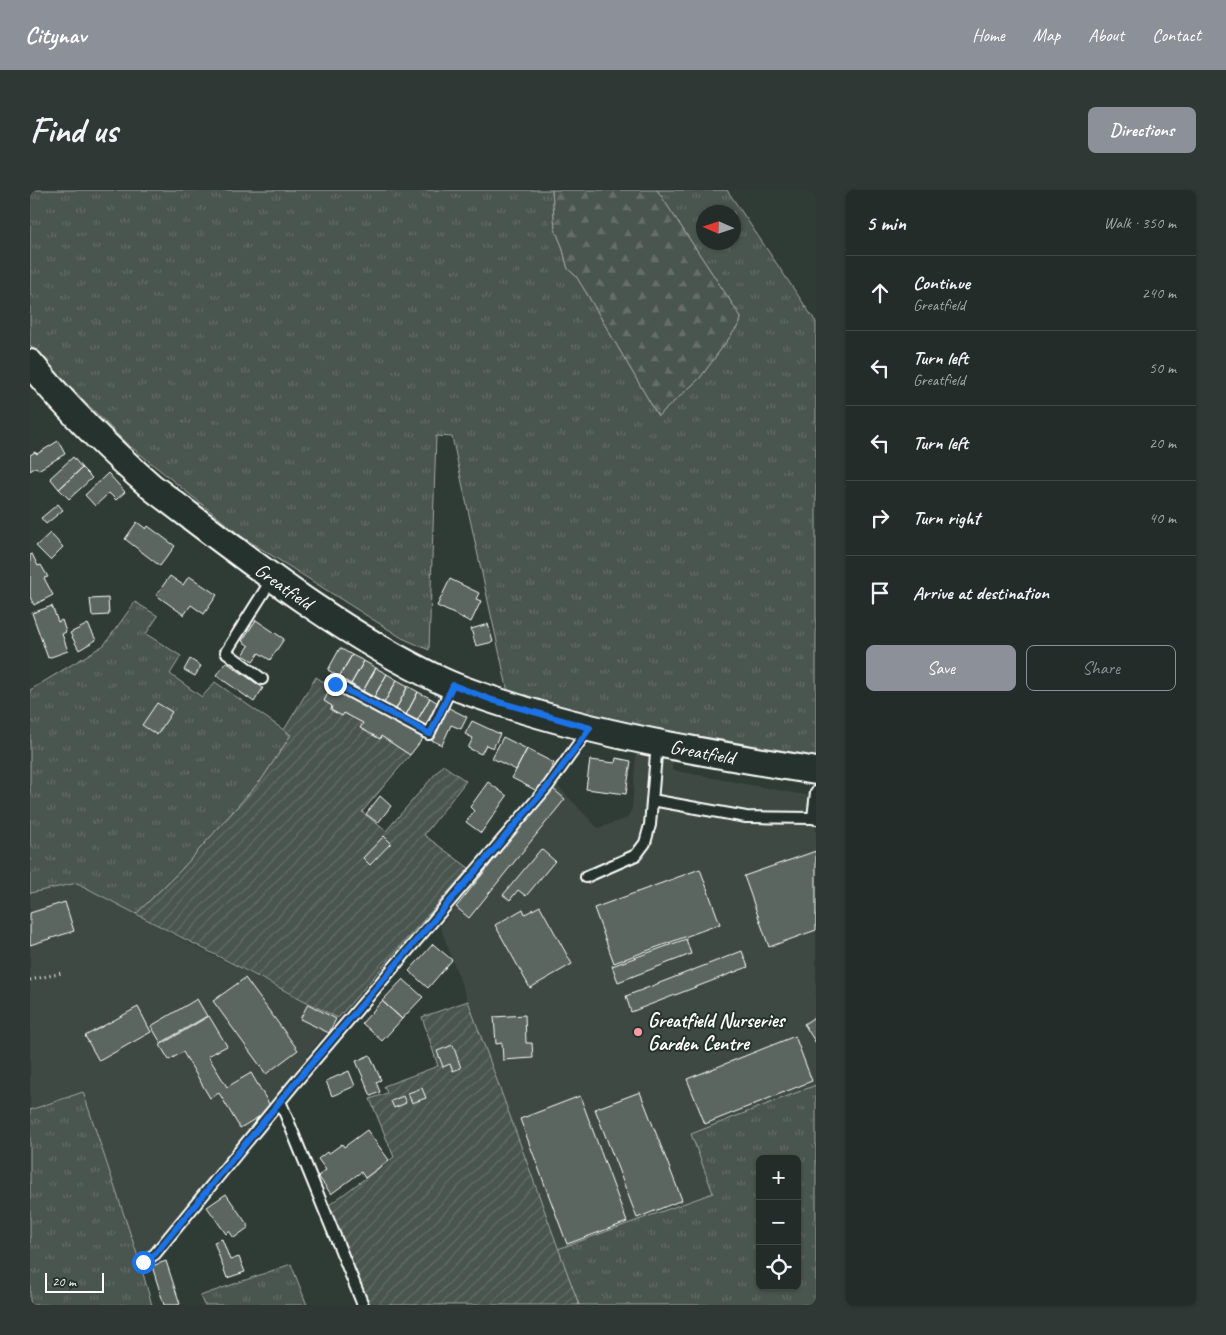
<!DOCTYPE html>
<meta charset="utf-8">
<style>
:root{--surface:#232c28;--page:#2f3834;--text:#f1f3f6;--muted:#a3a7a8;--line:#404845;--accent:#8c9099}
body{margin:0;font-family:Caveat,sans-serif;background:var(--page);color:var(--text)}
.controls{position:absolute;right:15px;bottom:15px;display:grid;overflow:hidden;border-radius:8px;box-shadow:0 1px 4px #0004}
.controls button{width:45px;height:45px;display:grid;place-items:center;padding:0;border:0;border-bottom:1px solid var(--line);background:var(--surface);color:var(--text);font:25px sans-serif}
.compass{position:absolute;left:666px;top:15px;width:45px;height:45px;border-radius:50%;background:var(--surface);box-shadow:0 1px 4px #0004;rotate:273deg}
.scale{position:absolute;left:15px;bottom:12px;width:59px;box-sizing:border-box;padding-left:5px;border:2px solid #fff;border-top:0;font-size:14px;line-height:18px;white-space:nowrap;color:#fff;-webkit-text-stroke:4px #26332d;paint-order:stroke}
.stop{position:absolute;width:15px;height:15px;margin:-11px;border:4px solid #1a73e8;border-radius:50%;background:#fff}
.stop.end{background:#1a73e8;border-color:#fff;box-shadow:0 1px 5px #0008}
.list{margin:0;padding:0;list-style:none}
h2{display:flex;justify-content:space-between;align-items:center;height:65px;margin:0;padding:0 20px;font-size:21px}
h2 small{font-size:16px;font-weight:400;color:var(--muted)}
.list li{display:grid;grid-template-columns:32px 1fr auto;gap:15px;align-items:center;box-sizing:border-box;height:75px;padding:0 20px;border-top:1px solid var(--line)}
.list b{display:block;font-size:19px;white-space:nowrap}
.list p{margin:0;font-size:16px;white-space:nowrap;color:var(--muted)}
.list em{font-size:16px;font-style:normal;color:var(--muted)}
.actions{display:flex;gap:10px;padding:15px 20px}
.actions a{flex:1;padding:11px 0;border:1px solid var(--accent);border-radius:8px;text-align:center;font-size:18px;color:var(--accent)}
.actions .main{background:var(--accent);color:#fff}
.icon{flex:none;width:28px;height:28px;fill:none;stroke:currentColor;stroke-width:2;stroke-linecap:round;stroke-linejoin:round}
.map{position:relative;flex:none;width:786px;height:1115px;overflow:hidden;border-radius:8px}
header{display:flex;align-items:center;gap:30px;box-sizing:border-box;height:70px;padding:0 25px;background:var(--accent);color:#fff}
header strong{font-size:24px}
nav{display:flex;gap:28px;margin-inline-start:auto;font-size:18px}
.intro{display:flex;align-items:center;justify-content:space-between;box-sizing:border-box;height:120px;padding:0 30px}
h1{margin:0;font-size:35px}
.button{padding:12px 22px;border-radius:8px;background:var(--accent);color:#fff;font-size:18px;font-weight:700}
main{display:flex;gap:30px;padding:0 30px}
aside{flex:1;background:var(--surface);border-radius:8px;box-shadow:0 1px 4px #0004}
.map>svg:first-child{display:block}
.built{fill:#3c4842}
.grass{fill:url(#grass-tufts);stroke:#a4aaa7;fill-rule:evenodd}
.forest{fill:url(#forest-firs);stroke:#a4aaa7}
.garden{fill:url(#garden-furrows);stroke:#a4aaa7}
.building{fill:#5b6661;stroke:#fff}
.lines{fill:none;stroke-linecap:round;stroke-linejoin:round}
.service-casing{stroke:#fff;stroke-width:14}
.tertiary-casing{stroke:#fff;stroke-width:30}
.path{stroke:#fff;stroke-width:3;stroke-dasharray:1 4;stroke-linecap:butt}
.service{stroke:#26332d;stroke-width:10}
.tertiary{stroke:#26332d;stroke-width:26}
.route{stroke:#1a73e8;stroke-width:6}
.poi-dot{fill:#ff9aa2;stroke:#26332d;stroke-width:2}
.labels{text-anchor:middle;dominant-baseline:central;stroke-width:4;stroke-linejoin:round;paint-order:stroke}
.street-label{font-size:20px;fill:#fff;stroke:#26332d}
.poi-label{font-size:20px;font-weight:bold;fill:#fff;stroke:#26332d;text-anchor:start}
</style>
<header>
<strong>Citynav</strong>
<nav><a>Home</a><a>Map</a><a>About</a><a>Contact</a></nav>
</header>
<div class="intro"><h1>Find us</h1><a class="button">Directions</a></div>
<main>
<div class="map">
<svg width="786" height="1115" viewBox="0 0 786 1115">
<defs>
<pattern id="grass-tufts" width="24" height="20" patternUnits="userSpaceOnUse" patternTransform="scale(1.25)"><rect width="24" height="20" fill="#4a544f"/><path d="M3 7l-1-3M5 7V3M7 7l1-3M15 17l-1-3M17 17v-4M19 17l1-3" fill="none" stroke="#656e69"/></pattern>
<pattern id="forest-firs" width="22" height="20" patternUnits="userSpaceOnUse" patternTransform="scale(1.25)"><rect width="22" height="20" fill="#4a544f"/><path d="M5 1l3.5 6h-7zM16 11l3.5 6h-7z" fill="#656e69"/></pattern>
<pattern id="garden-furrows" width="10" height="10" patternUnits="userSpaceOnUse" patternTransform="scale(1.25)"><rect width="10" height="10" fill="#4a544f"/><path d="M-1 1l2-2M0 10L10 0M9 11l2-2" fill="none" stroke="#656e69"/></pattern>
</defs>
<rect width="100%" height="100%" fill="#2f3b35"/>
<filter id="ink" filterUnits="userSpaceOnUse"><feTurbulence type="fractalNoise" baseFrequency=".02" numOctaves="2"/><feDisplacementMap in="SourceGraphic" scale="10" xChannelSelector="R" yChannelSelector="G"/><feConvolveMatrix kernelMatrix="1 2 1 2 8 2 1 2 1" color-interpolation-filters="sRGB"/></filter>
<g filter="url(#ink)">
<path class="built" d="M 606,563 L 643,571 L 642,580 L 786,607 L 786,827 L 784,828 L 786,830 L 786,1040 L 767,969 L 730,969 L 730,1096 L 549,1115 L 410,736 L 526,594 L 568,638 L 597,628 L 602,618 Z
M 47,693 L 172,760 L 308,828 L 110,1073 L 53,902 L 0,920 L 0,703 Z"/>
<path class="grass" d="M 0,0 L 522,0 L 525,39 L 532,56 L 538,79 L 546,86 L 557,104 L 628,226 L 670,188 L 710,133 L 711,127 L 627,0 L 697,0 L 786,132 L 786,566 L 580,531 L 478,502 L 422,247 L 406,246 L 399,460 L 372,448 L 211,346 L 94,251 L 0,156 ZM 674,22 L 704,22 L 704,52 L 674,52 Z
M 105,412 L 128,426 L 116,444 L 151,466 L 140,484 L 172,507 L 185,492 L 261,545 L 232,589 L 151,680 L 106,724 L 47,693 L 0,703 L 0,500 L 74,455 Z
M 786,895 L 786,1115 L 549,1115 L 528,1059 L 683,1003 L 661,944 ZM 730,969 L 767,969 L 767,1096 L 730,1096 Z
M 53,902 L 110,1073 L 122,1115 L 0,1115 L 0,920 Z
M 261,1074 L 277,1115 L 174,1115 L 170,1106 Z"/>
<path class="forest" d="M 522,0 L 627,0 L 711,127 L 710,133 L 670,188 L 628,226 L 557,104 L 546,86 L 538,79 L 532,56 L 525,39 Z"/>
<path class="garden" d="M 286,487 L 301,497 L 294,511 L 302,516 L 301,520 L 312,526 L 314,523 L 333,533 L 330,538 L 350,549 L 351,546 L 380,565 L 332,622 L 356,641 L 413,575 L 436,591 L 394,645 L 439,678 L 308,828 L 106,724 L 151,680 L 232,589 L 261,545 L 254,540 Z
M 438,811 L 549,1115 L 340,1115 L 299,1015 L 364,967 L 340,909 L 357,903 L 354,896 L 408,876 L 392,827 Z"/>
<path class="building" d="M 28,251 L 35,264 L 8,280 L 6,277 L 0,281 L 0,265 L 5,262 L 7,264 Z
M 43,267 L 52,278 L 29,299 L 20,288 Z
M 52,278 L 62,288 L 39,309 L 29,299 Z
M 78,283 L 95,302 L 86,310 L 79,303 L 65,316 L 55,305 Z
M 28,314 L 33,320 L 16,334 L 11,328 Z
M 107,332 L 116,339 L 118,336 L 145,356 L 130,376 L 95,349 Z
M 20,343 L 33,357 L 20,370 L 6,356 Z
M 2,364 L 8,376 L 11,375 L 18,387 L 14,388 L 23,405 L 4,415 L 0,407 L 0,365 Z
M 140,386 L 153,395 L 159,386 L 187,405 L 174,424 L 161,415 L 154,425 L 126,405 Z
M 420,389 L 449,403 L 446,409 L 451,411 L 441,432 L 407,416 Z
M 78,408 L 79,425 L 62,426 L 60,409 Z
M 22,416 L 28,432 L 32,430 L 36,442 L 32,444 L 38,461 L 18,468 L 2,423 Z
M 226,430 L 254,449 L 240,470 L 229,463 L 223,471 L 213,465 L 219,456 L 212,451 Z
M 58,434 L 66,450 L 49,460 L 40,443 Z
M 458,434 L 463,452 L 446,456 L 441,439 Z
M 310,458 L 322,465 L 309,487 L 298,480 Z
M 322,465 L 334,471 L 321,494 L 309,487 Z
M 160,469 L 171,476 L 165,486 L 154,480 Z
M 334,471 L 346,478 L 333,501 L 321,494 Z
M 196,472 L 233,498 L 224,512 L 186,485 Z
M 346,478 L 357,484 L 344,507 L 333,501 Z
M 357,484 L 367,490 L 354,513 L 344,507 Z
M 367,490 L 378,496 L 366,519 L 354,513 Z
M 378,496 L 388,502 L 376,525 L 366,519 Z
M 301,497 L 394,547 L 380,565 L 351,546 L 350,549 L 330,538 L 333,533 L 314,523 L 312,526 L 301,520 L 302,516 L 294,511 Z
M 388,502 L 400,508 L 387,531 L 376,525 Z
M 400,508 L 411,515 L 399,537 L 387,531 Z
M 127,513 L 142,522 L 127,545 L 112,535 Z
M 417,517 L 437,527 L 431,539 L 421,535 L 412,555 L 401,550 Z
M 442,531 L 470,544 L 463,558 L 456,555 L 451,564 L 438,558 L 443,548 L 435,544 Z
M 473,547 L 497,559 L 486,580 L 462,568 Z
M 497,559 L 524,573 L 509,602 L 482,588 Z
M 586,568 L 601,571 L 596,604 L 556,599 L 560,570 L 585,573 Z
M 458,592 L 477,606 L 451,643 L 436,632 L 444,621 L 440,617 Z
M 522,598 L 535,609 L 439,728 L 426,717 Z
M 350,606 L 361,616 L 348,633 L 336,624 Z
M 354,646 L 361,653 L 340,675 L 333,668 Z
M 511,659 L 525,671 L 496,706 L 488,700 L 480,710 L 473,705 Z
M 786,661 L 786,740 L 739,757 L 714,686 Z
M 670,679 L 690,734 L 584,773 L 564,718 Z
M 35,712 L 44,741 L 0,755 L 0,723 Z
M 510,716 L 542,774 L 500,798 L 465,735 L 493,719 L 495,724 Z
M 656,749 L 661,764 L 588,792 L 582,776 Z
M 403,754 L 422,770 L 398,798 L 379,781 Z
M 712,761 L 718,777 L 601,822 L 596,806 Z
M 215,788 L 268,860 L 236,884 L 183,811 Z
M 373,789 L 393,807 L 372,829 L 352,811 Z
M 167,809 L 177,826 L 131,853 L 121,836 Z
M 352,811 L 372,829 L 352,851 L 332,833 Z
M 278,814 L 306,829 L 299,843 L 270,829 Z
M 108,817 L 121,842 L 69,871 L 55,846 Z
M 495,825 L 496,853 L 502,853 L 503,868 L 473,870 L 472,853 L 466,854 L 464,827 Z
M 179,826 L 197,856 L 178,866 L 197,897 L 221,883 L 242,919 L 210,938 L 189,903 L 180,908 L 153,862 L 139,870 L 130,855 Z
M 783,828 L 786,833 L 786,853 L 774,834 Z
M 765,846 L 782,891 L 675,934 L 657,889 Z
M 423,855 L 431,878 L 423,881 L 420,874 L 413,877 L 407,861 Z
M 340,865 L 351,890 L 346,892 L 350,902 L 341,906 L 326,871 Z
M 319,881 L 325,896 L 302,906 L 296,891 Z
M 392,898 L 396,908 L 382,913 L 378,903 Z
M 610,902 L 652,1010 L 607,1028 L 565,919 Z
M 373,906 L 376,913 L 364,918 L 361,911 Z
M 550,906 L 597,1032 L 537,1054 L 490,929 Z
M 337,940 L 359,970 L 335,988 L 331,982 L 301,1004 L 288,986 L 296,980 L 288,969 L 297,962 L 298,964 L 312,954 L 314,957 Z
M 196,1004 L 219,1037 L 204,1048 L 199,1041 L 196,1044 L 177,1017 Z
M 192,1049 L 200,1070 L 209,1067 L 215,1082 L 197,1088 L 184,1052 Z
M 136,1071 L 150,1114 L 147,1115 L 134,1115 L 122,1076 Z"/>
<g class="lines">
<defs>
<path id="service" d="M 232,489 L 196,462 L 242,389
M 305,494 L 399,544 L 422,496
M 786,602 L 783,628 L 786,629
M 622,610 L 716,627 L 783,628
M 556,687 L 606,665 L 615,653 L 620,635 L 627,553
M 250,911 L 333,1115
M 113,1072 L 125,1064 L 265,893 L 518,596 L 559,539"/>
<g id="tertiary">
<path id="s1" d="M 0,173 C 37,218 79,260 123,298 C 216,368 306,441 412,491 C 438,503 466,511 494,520 C 589,549 688,565 786,581"/>
</g>
</defs>
<use href="#service" class="service-casing"/>
<use href="#tertiary" class="tertiary-casing"/>
<path class="path" d="M 0,790 L 32,783"/>
<use href="#service" class="service"/>
<use href="#tertiary" class="tertiary"/>
</g>
</g>
<g class="lines" filter="url(#ink)">
<path class="route" d="M 113,1072 L 125,1064 L 265,893 L 518,596 L 560,538 L 462,510 L 423,495 L 400,544 L 305,494"/>
</g>
<circle class="poi-dot" cx="608" cy="842" r="5"/>
<g class="labels">
<g class="street-label">
<text stroke="none"><textPath href="#s1" startOffset="339">Greatfield</textPath></text>
<text stroke="none"><textPath href="#s1" startOffset="794">Greatfield</textPath></text>
</g>
<g class="poi-label">
<text x="618" y="830">Greatfield Nurseries<tspan x="618" dy="23">Garden Centre</tspan></text>
</g>
</g>
</svg>
<div class="controls">
<button>+</button>
<button>−</button>
<button><svg class="icon" aria-label="locate" viewBox="0 0 24 24"><circle cx="12" cy="12" r="6"/><path d="M12 2v4M12 18v4M2 12h4M18 12h4"/></svg></button>
</div>
<svg class="compass" viewBox="-18 -18 36 36"><path d="M0-13l5 13h-10z" fill="#e53935"/><path d="M0 13l5-13h-10z" fill="#a3a7a8"/></svg>
<div class="scale">20 m</div>
<div class="stop" style="left:113px;top:1072px"></div>
<div class="stop end" style="left:305px;top:494px"></div>
</div>
<aside>
<h2>5 min<small>Walk · 350 m</small></h2>
<ul class="list">
<li><svg class="icon" aria-label="ahead" viewBox="0 0 24 24"><path d="M12 20V5M6 11l6-6 6 6"/></svg><div><b>Continue</b><p>Greatfield</p></div><em>240 m</em></li>
<li><svg class="icon" aria-label="left" viewBox="0 0 24 24"><path d="M17 20v-9H6M10 6l-5 5 5 5"/></svg><div><b>Turn left</b><p>Greatfield</p></div><em>50 m</em></li>
<li><svg class="icon" aria-label="left" viewBox="0 0 24 24"><path d="M17 20v-9H6M10 6l-5 5 5 5"/></svg><div><b>Turn left</b></div><em>20 m</em></li>
<li><svg class="icon" aria-label="right" viewBox="0 0 24 24"><path d="M7 20v-9h11M14 6l5 5-5 5"/></svg><div><b>Turn right</b></div><em>40 m</em></li>
<li><svg class="icon" aria-label="arrive" viewBox="0 0 24 24"><path d="M6 21V4h12l-3 4 3 4H6"/></svg><div><b>Arrive at destination</b></div></li>
</ul>
<div class="actions"><a class="main">Save</a><a>Share</a></div>
</aside>
</main>
